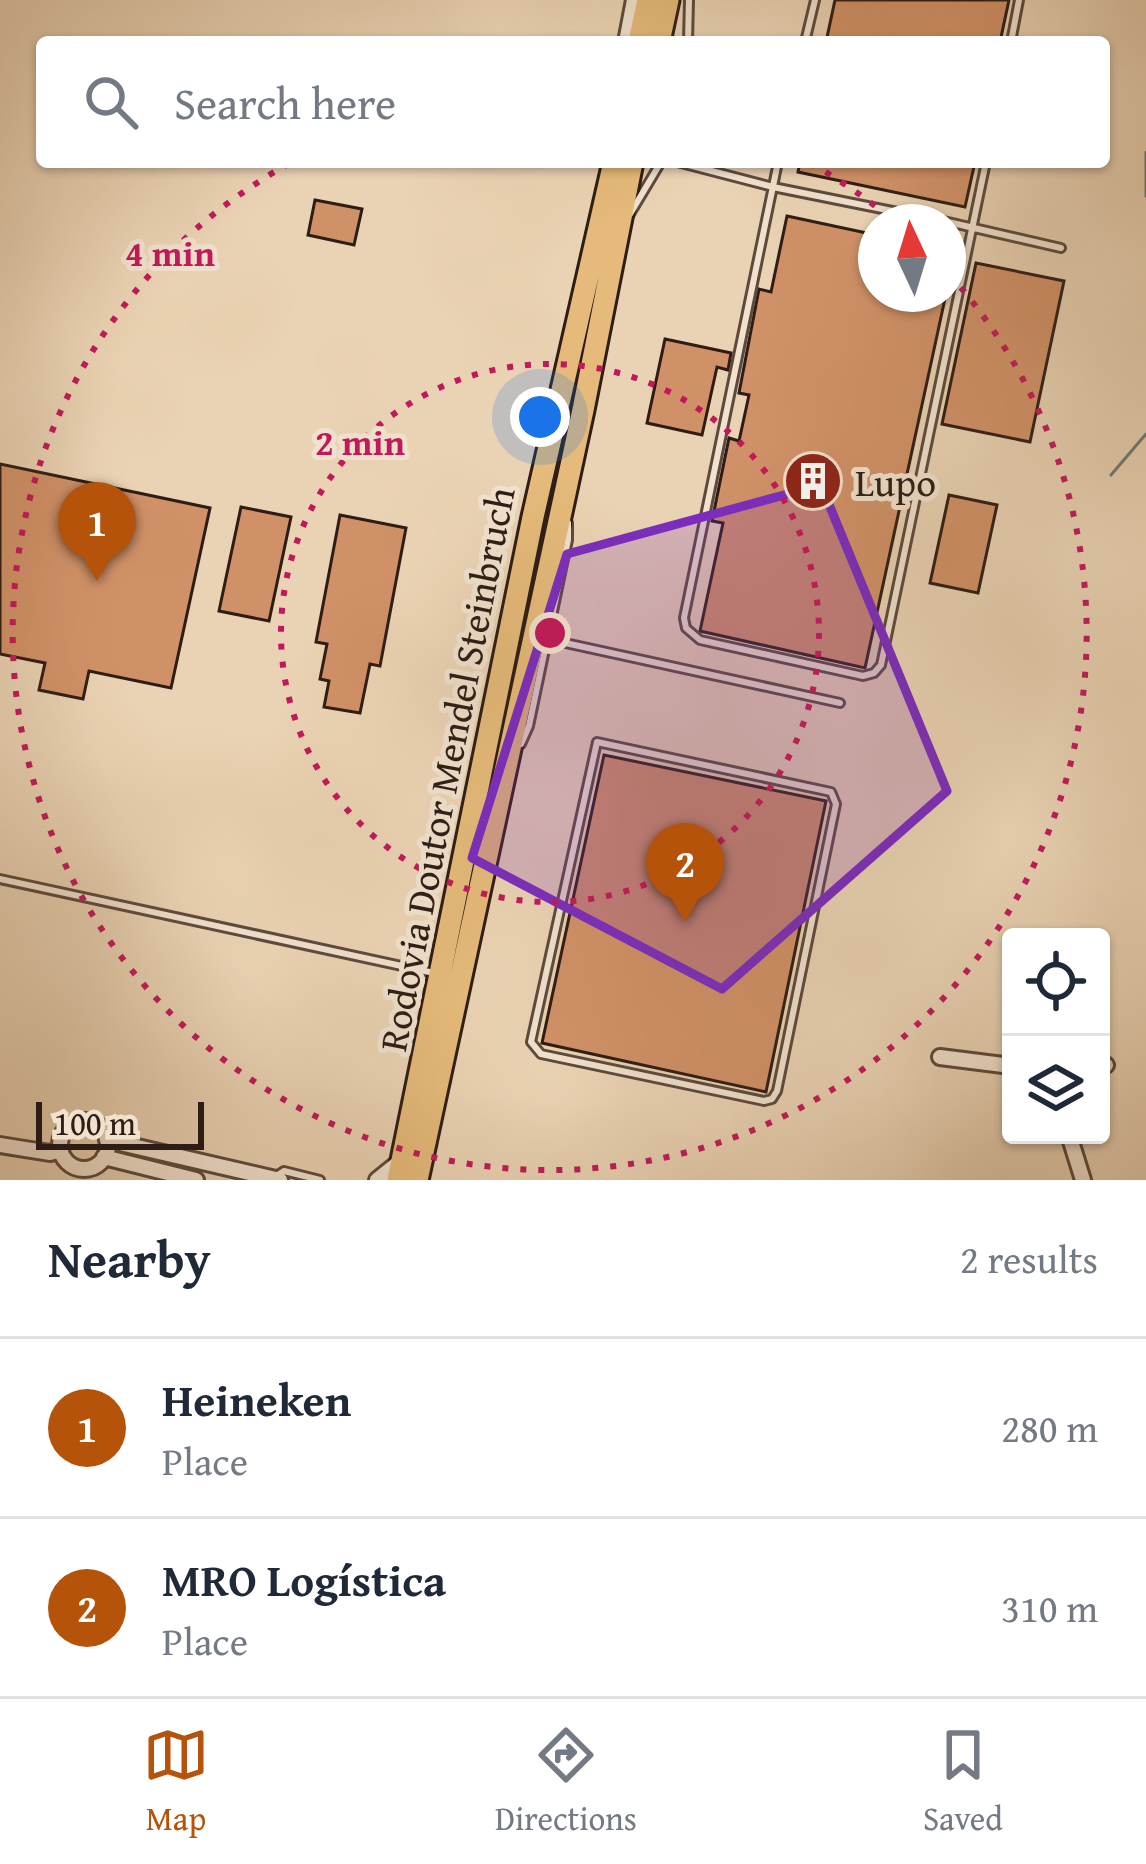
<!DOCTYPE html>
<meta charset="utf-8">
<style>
:root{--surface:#fff;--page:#f2f2f3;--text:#1f2937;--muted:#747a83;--line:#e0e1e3;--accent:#b45309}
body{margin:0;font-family:"Gentium Book Plus",serif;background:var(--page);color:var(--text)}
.controls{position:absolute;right:36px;bottom:36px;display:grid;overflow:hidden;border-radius:12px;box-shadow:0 3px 9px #0004}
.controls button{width:108px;height:108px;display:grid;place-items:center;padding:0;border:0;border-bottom:3px solid var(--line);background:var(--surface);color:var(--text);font:60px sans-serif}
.compass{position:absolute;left:858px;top:204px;width:108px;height:108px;border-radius:50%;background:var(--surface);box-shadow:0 3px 9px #0004;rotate:356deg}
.scale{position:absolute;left:36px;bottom:30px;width:168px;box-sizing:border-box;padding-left:12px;border:6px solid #2e1d15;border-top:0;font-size:33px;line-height:42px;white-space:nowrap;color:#2e1d15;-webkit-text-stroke:9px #f1e2ce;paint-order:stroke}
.you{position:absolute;left:540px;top:417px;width:42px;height:42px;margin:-30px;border:9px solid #fff;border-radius:50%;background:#1a73e8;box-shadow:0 0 0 18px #1a73e833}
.badge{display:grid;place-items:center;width:78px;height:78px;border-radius:50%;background:var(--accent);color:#fff;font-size:39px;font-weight:700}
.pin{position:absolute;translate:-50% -99px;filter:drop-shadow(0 3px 6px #0008)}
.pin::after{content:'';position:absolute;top:63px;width:42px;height:36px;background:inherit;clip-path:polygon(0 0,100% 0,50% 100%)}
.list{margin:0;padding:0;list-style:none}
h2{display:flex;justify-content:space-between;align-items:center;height:156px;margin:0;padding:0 48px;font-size:51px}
h2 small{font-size:39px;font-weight:400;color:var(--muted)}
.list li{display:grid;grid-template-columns:78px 1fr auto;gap:36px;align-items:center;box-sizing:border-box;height:180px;padding:0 48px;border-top:3px solid var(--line)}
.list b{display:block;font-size:45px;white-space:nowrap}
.list p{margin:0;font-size:39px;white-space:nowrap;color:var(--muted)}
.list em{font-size:39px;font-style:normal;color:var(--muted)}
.icon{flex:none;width:66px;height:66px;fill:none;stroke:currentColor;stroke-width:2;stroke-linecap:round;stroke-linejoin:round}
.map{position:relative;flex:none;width:1146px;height:1180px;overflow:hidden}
.search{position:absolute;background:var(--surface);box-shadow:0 3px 9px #0004;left:36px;right:36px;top:36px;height:132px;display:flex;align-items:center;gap:30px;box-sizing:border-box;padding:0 42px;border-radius:12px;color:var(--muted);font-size:45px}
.sheet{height:516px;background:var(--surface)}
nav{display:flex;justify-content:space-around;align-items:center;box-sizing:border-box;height:168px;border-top:3px solid var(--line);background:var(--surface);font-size:33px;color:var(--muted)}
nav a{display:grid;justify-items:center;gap:6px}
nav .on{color:var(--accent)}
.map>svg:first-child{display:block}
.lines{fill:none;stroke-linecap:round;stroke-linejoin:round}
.stream{stroke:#6f7975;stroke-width:3}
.building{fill:#d19168;stroke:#2e1d15;stroke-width:3}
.service-casing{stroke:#5d4a3d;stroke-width:12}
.minor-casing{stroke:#5d4a3d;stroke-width:20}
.trunk-casing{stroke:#2e1d15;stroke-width:27}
.service{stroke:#f1e2ce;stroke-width:6}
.minor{stroke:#f1e2ce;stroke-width:14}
.trunk{stroke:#e5ba7a;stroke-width:21}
.marked{fill:#7b2cbf;fill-opacity:0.2;stroke:#7b2cbf;stroke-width:9;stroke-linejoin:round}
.ring{fill:none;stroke:#c2185b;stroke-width:6;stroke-dasharray:6 12}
.labels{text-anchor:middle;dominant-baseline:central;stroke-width:10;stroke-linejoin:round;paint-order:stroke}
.poi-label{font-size:39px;fill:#2e1d15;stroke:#f1e2ce;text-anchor:start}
.street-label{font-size:39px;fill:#2e1d15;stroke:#f1e2ce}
.centre{fill:#c2185b;stroke:#f1e2ce;stroke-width:6}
.ring-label{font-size:36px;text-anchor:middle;font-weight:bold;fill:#c2185b;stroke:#f1e2ce;stroke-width:10;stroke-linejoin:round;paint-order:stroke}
</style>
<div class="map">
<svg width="1146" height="1180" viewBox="0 0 1146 1180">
<rect width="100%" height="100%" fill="#ead3b4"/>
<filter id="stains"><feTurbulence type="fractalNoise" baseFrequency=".00167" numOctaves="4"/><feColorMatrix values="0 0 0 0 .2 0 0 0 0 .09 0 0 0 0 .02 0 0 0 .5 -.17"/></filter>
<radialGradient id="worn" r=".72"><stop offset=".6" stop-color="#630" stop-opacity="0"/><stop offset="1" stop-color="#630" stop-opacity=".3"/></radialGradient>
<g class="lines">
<path class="stream" d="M 1146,152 L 1146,196
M 1111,475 L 1146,434"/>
</g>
<path class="building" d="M 835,0 L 1009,0 L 1000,42 L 826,42 Z
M 800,162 L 975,162 L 965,207 L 798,172 Z
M 315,200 L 362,209 L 354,245 L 308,235 Z
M 787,216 L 876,235 L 876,294 L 946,294 L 865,668 L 700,631 L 723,523 L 712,521 L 729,438 L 739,441 L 749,395 L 739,393 L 759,289 L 771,292 Z
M 976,263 L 1064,281 L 1030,442 L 942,424 Z
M 665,339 L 731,353 L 728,370 L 717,367 L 702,435 L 647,423 Z
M 0,464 L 210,508 L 171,688 L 89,671 L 83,699 L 39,690 L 45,663 L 0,654 Z
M 949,495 L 997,505 L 978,593 L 930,583 Z
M 241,507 L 291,517 L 269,621 L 219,611 Z
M 340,515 L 406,528 L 380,666 L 370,664 L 360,713 L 324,707 L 329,681 L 320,679 L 327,644 L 316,642 Z
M 604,755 L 826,801 L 766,1092 L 542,1043 Z"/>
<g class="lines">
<defs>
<path id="service" d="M 688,42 L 689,0
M 805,42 L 815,0
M 1011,42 L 1019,0
M 677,162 L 773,187 L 947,222
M 778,162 L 684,618 L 686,628 L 700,640 L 863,676 L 874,673 L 881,665 L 986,162
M 630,214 L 661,162
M 948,222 L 1061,248
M 547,639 L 840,703
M 597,742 L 831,792 L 836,804 L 777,1091 L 772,1099 L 764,1101 L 541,1054 L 531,1042 Z
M 521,744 L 529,726 L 568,540 L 568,523
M 0,879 L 434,973
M 278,1175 L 284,1171 L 320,1180"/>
<path id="minor" d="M 626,42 L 634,0
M 940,1057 L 1011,1066
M 1101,1066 L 1106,1065
M60 1145a24 24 0 1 1 48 0a24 24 0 1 1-48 0Z
M 1069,1135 L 1083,1180
M 107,1140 L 280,1180
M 0,1145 L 50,1153 L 61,1150
M 104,1157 L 196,1180
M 377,1180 L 403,1159"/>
<path id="trunk" d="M 639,42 L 648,0
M 659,42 L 668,0
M 398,1180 L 533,517 L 614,162
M 417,1180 L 583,410 L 632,162"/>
</defs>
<use href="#service" class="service-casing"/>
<use href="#minor" class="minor-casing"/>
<use href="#trunk" class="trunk-casing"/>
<use href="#service" class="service"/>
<use href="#minor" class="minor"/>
<use href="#trunk" class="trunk"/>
</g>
<path class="marked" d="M 821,485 L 947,791 L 722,989 L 472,858 L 567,554 Z"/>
<g class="ring">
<circle cx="550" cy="633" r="269"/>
<path d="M810 163A537 537 0 0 1 895 222M949 274A537 537 0 1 1 290 163"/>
</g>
<defs>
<symbol id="building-disc" viewBox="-11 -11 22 22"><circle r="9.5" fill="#8f2418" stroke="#f1e2ce"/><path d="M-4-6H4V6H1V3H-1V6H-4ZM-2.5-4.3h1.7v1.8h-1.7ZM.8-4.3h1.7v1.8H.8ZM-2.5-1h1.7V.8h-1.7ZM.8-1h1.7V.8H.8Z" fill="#fff"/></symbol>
</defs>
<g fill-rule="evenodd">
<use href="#building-disc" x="780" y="448" width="66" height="66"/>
</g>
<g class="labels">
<g class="poi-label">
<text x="855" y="481">Lupo</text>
</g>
<g class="street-label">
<text transform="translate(446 769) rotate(-79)">Rodovia Doutor Mendel Steinbruch</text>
</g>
</g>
<circle cx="550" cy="633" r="18" class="centre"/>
<g class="ring-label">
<text x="170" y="266">4 min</text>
<text x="360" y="455">2 min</text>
</g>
<rect width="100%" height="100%" filter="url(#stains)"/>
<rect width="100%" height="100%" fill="url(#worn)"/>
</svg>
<div class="controls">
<button><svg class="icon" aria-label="locate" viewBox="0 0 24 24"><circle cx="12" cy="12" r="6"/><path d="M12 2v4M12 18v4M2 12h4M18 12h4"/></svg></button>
<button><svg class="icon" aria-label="layers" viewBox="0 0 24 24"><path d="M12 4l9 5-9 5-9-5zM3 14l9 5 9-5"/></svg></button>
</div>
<svg class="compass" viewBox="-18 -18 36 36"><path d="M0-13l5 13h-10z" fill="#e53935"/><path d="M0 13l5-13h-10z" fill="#747a83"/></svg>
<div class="scale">100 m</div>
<div class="you"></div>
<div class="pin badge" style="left:97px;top:581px">1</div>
<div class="pin badge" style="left:685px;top:922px">2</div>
<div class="search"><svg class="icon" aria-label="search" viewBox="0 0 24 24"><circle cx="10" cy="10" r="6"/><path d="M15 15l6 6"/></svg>Search here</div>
</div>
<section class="sheet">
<h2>Nearby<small>2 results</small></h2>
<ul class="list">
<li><span class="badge">1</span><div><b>Heineken</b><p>Place</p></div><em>280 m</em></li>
<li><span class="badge">2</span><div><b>MRO Logística</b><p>Place</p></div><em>310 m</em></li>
</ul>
</section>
<nav>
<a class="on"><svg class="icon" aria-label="map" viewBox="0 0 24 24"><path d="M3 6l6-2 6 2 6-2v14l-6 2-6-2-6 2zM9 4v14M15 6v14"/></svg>Map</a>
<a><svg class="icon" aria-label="directions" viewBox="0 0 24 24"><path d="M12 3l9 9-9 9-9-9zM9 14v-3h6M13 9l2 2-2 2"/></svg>Directions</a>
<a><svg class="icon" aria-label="saved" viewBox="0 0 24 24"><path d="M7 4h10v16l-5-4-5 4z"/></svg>Saved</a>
</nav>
